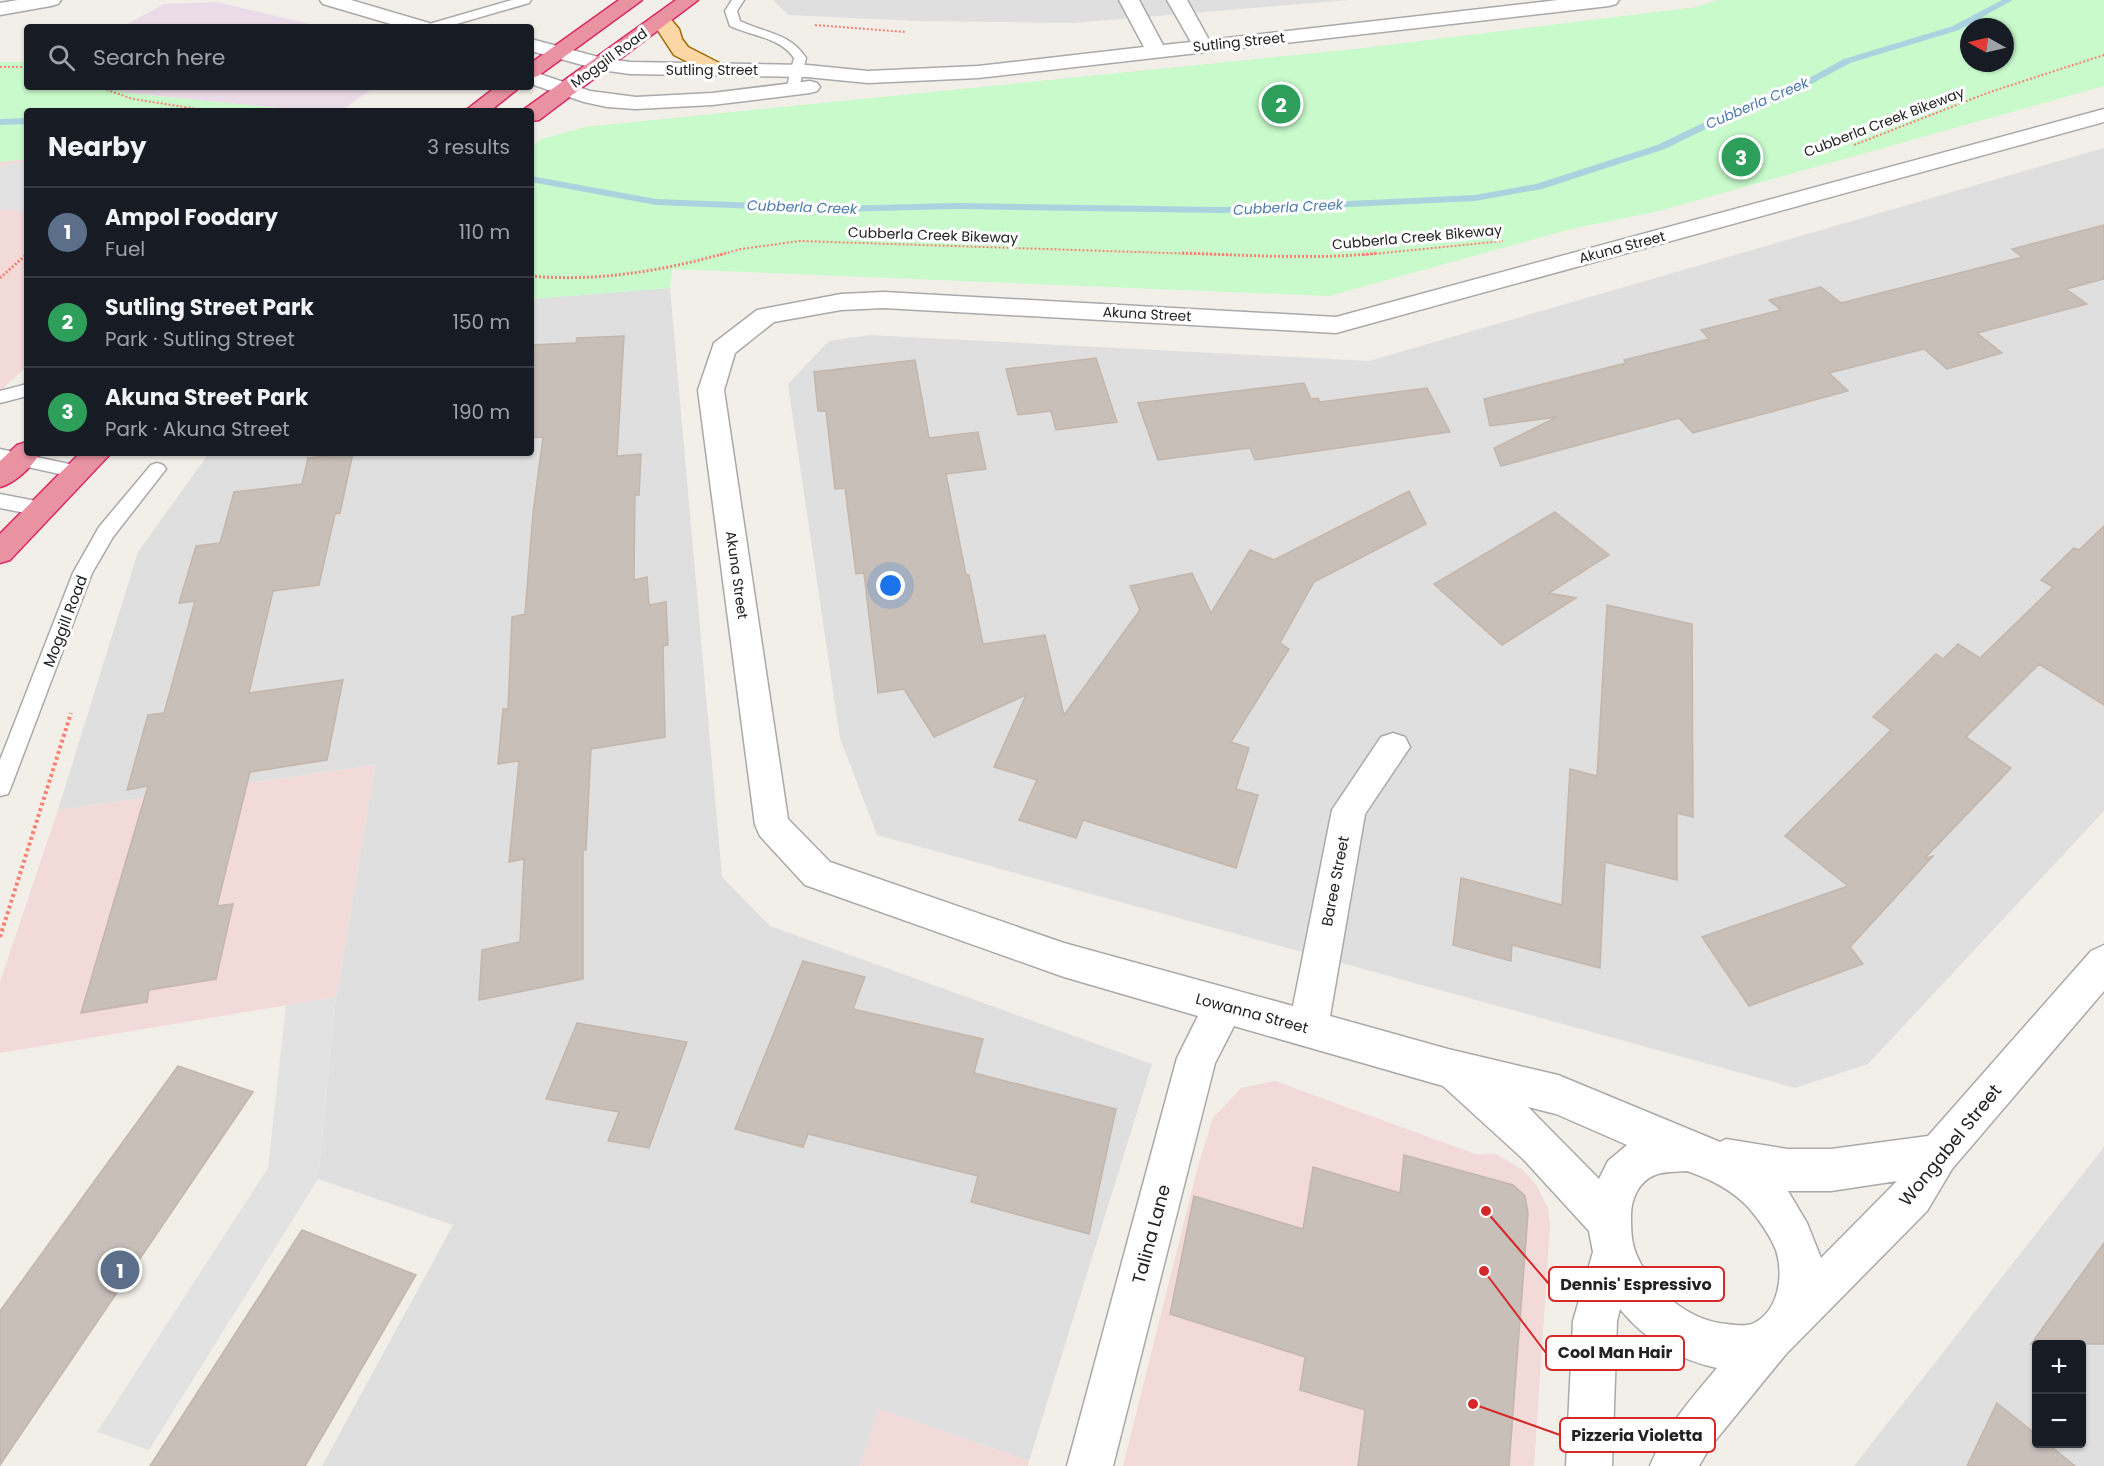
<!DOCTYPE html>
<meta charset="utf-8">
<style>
:root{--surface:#171b24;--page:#20242c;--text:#f1f3f6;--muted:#9ea1a6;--line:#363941;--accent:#d40000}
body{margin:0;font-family:Poppins,sans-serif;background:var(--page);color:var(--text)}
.controls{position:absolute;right:18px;bottom:18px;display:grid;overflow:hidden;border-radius:6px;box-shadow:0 2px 4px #0004}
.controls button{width:54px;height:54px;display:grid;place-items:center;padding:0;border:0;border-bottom:2px solid var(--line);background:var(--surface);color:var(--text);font:30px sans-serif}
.compass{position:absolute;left:1960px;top:18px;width:54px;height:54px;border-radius:50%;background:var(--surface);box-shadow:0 2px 4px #0004;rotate:278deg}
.you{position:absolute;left:891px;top:586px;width:21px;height:21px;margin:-15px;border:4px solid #fff;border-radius:50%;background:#1a73e8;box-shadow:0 0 0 9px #1a73e833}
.badge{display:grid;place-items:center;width:39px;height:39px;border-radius:50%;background:var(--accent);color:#fff;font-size:20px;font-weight:700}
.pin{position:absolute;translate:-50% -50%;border:3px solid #fff;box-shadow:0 2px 6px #0006}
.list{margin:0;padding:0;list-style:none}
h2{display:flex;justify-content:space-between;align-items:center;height:78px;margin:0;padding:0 24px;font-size:26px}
h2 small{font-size:20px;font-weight:400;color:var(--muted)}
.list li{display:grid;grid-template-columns:39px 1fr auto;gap:18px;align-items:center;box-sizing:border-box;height:90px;padding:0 24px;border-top:2px solid var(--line)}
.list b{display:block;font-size:22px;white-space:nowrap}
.list p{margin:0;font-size:20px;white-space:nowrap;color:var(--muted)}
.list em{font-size:20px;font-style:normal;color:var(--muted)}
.icon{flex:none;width:33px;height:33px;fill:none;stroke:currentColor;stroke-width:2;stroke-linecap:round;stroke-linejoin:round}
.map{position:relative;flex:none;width:2104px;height:1466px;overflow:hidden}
.search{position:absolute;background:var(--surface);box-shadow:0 2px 4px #0004;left:24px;top:24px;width:510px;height:66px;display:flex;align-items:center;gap:15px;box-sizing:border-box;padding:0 21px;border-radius:6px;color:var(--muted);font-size:22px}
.panel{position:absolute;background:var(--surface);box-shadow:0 2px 4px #0004;left:24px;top:108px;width:510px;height:348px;border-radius:6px}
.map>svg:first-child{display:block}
.residential{fill:#e0dfdf;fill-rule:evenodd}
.commercial{fill:#f2dad9}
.industrial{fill:#ebdbe8}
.park{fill:#c8facc;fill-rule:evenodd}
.parking{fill:#e2e2e2}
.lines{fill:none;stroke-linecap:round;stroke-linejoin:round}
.stream{fill:#aad3df;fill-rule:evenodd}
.building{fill:#c7bfb8;stroke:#c4b6ab;stroke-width:1.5}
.lane-casing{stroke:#a9a9a9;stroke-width:3}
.street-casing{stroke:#a9a9a9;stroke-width:3}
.primary-casing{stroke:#a06b00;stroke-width:3}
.highway-casing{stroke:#dc2a67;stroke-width:3}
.path-far2{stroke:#fa8072;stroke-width:2;stroke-dasharray:2 2;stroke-linecap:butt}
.path-far1{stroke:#fa8072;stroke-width:3;stroke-dasharray:2 2;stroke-linecap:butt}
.path{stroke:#fa8072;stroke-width:4;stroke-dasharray:3 3;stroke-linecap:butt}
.lane{fill:#fff;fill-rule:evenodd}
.street{fill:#fff;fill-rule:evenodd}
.primary{fill:#fcd6a4;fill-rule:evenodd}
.highway{fill:#e892a2;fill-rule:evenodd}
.labels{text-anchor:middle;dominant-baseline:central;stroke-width:6;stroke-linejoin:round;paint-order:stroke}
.far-street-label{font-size:14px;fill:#222;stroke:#fff}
.far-water-label{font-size:14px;font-style:italic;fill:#4a7aab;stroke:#fff}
.street-label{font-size:15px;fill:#222;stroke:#fff}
.near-street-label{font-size:18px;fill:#222;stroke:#fff}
.leader{fill:none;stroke:#d62828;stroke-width:2}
.callout-dot{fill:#d62828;stroke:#fff;stroke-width:2}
.callout{fill:#fff;stroke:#d62828;stroke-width:2}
.callout-label{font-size:16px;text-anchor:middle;font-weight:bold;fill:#222}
</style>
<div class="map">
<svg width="2104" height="1466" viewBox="0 0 2104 1466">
<rect width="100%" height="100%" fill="#f2efe9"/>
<path class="residential" d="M 773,0 L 1350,0 L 1072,23 L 916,21 L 788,15 Z
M 2104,148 L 2104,811 L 1868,1064 L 1795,1088 L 877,835 L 840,738 L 788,384 L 829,341 L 869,335 L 1369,361 Z
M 670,288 L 722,877 L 770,926 L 1152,1064 L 1029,1461 L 879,1409 L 860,1466 L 322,1466 L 453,1225 L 318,1179 L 336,997 L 375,765 L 58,810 L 138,552 L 209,453 L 531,453 L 531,299 Z
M 2104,1147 L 2104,1466 L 1854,1466 ZM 2036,1344 L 2082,1344 L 2082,1444 L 2036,1444 Z"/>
<path class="commercial" d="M 27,159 L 27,366 L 0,391 L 0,162 Z
M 375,765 L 336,997 L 0,1053 L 0,982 L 58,810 Z
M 1275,1081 L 1478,1155 L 1494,1153 L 1523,1170 L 1537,1186 L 1548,1209 L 1550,1226 L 1534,1466 L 1123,1466 L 1198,1166 L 1213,1118 L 1241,1088 Z
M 879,1409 L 1029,1461 L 1028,1466 L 860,1466 Z"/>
<path class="industrial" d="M 216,2 L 306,23 L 319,27 L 122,27 L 164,4 Z
M 111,87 L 374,87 L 341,111 L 309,111 L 127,93 Z"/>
<path class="park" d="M 1718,0 L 2104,0 L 2104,86 L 1659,211 L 1571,229 L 1329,296 L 672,269 L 670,288 L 531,299 L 531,147 L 542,139 L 585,127 L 1355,49 L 1696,7 ZM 1969,27 L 2005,27 L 2005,63 L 1969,63 Z
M 0,62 L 27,62 L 27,87 L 111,87 L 127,93 L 309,111 L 27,111 L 27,159 L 0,162 Z"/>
<path class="parking" d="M 27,161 L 27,212 L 0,209 L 0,166 Z
M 336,997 L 318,1179 L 149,1450 L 97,1432 L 268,1168 L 286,1005 Z"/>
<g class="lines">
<path class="stream" d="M 2002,0 L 2013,0 L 1959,30 L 1850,63 L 1793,94 L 1726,119 L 1665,149 L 1542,189 L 1475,201 L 1222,213 L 957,209 L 834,212 L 656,205 L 531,182 L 531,176 L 656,199 L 834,206 L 957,203 L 1222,207 L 1475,195 L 1536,184 L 1657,145 L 1720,115 L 1787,90 L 1844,59 L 1953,26 Z
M 27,118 L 27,124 L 0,125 L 0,119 Z"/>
</g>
<path class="building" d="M 2104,225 L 2104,279 L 2066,289 L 2087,304 L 1977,333 L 2002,353 L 1947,369 L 1924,349 L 1829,373 L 1848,391 L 1693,433 L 1679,418 L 1501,466 L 1494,448 L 1557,417 L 1490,426 L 1484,399 L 1626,363 L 1624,360 L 1709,339 L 1701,330 L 1781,310 L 1769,300 L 1821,287 L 1841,303 L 2022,257 L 2012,249 Z
M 624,336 L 617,456 L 641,454 L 639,495 L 635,495 L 634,580 L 647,577 L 649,605 L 666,602 L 668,645 L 663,646 L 665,737 L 591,749 L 586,850 L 583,850 L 583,979 L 479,1000 L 482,950 L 520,942 L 524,859 L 509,862 L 519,761 L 498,764 L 503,709 L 508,709 L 512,617 L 525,614 L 533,513 L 543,437 L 531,438 L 531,345 L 576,343 L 577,338 Z
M 1096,358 L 1117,422 L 1056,430 L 1051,411 L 1018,415 L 1006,369 Z
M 915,360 L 929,438 L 978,432 L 986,469 L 946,474 L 966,575 L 969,575 L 983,644 L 1045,635 L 1064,715 L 1140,610 L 1130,586 L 1192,573 L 1211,613 L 1250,550 L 1274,560 L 1409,491 L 1426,524 L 1314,582 L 1280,643 L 1289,649 L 1231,742 L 1249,748 L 1236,789 L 1258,795 L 1236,868 L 1083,820 L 1076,838 L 1019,820 L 1037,780 L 994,767 L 1026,695 L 934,737 L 904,689 L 878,693 L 864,573 L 856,574 L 845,488 L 835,489 L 826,411 L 818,411 L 814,372 Z
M 1304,383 L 1311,399 L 1318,398 L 1320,402 L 1427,388 L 1450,432 L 1255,460 L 1250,448 L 1158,460 L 1138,403 Z
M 353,453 L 340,513 L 335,514 L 319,585 L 273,591 L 249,693 L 343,680 L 327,760 L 250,772 L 217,906 L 233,904 L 216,979 L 149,990 L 147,1002 L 81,1013 L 148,786 L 127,790 L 148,715 L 164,713 L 195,601 L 179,603 L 196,546 L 220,543 L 234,492 L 302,484 L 308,458 Z
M 1555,512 L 1609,555 L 1549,593 L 1576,598 L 1502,645 L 1434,584 Z
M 2104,526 L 2104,705 L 2039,664 L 1966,737 L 2011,768 L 1924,859 L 1933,856 L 1850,947 L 1863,964 L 1749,1006 L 1702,937 L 1848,886 L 1785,836 L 1891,730 L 1873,717 L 1936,654 L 1943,659 L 1958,644 L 1980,658 L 2053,587 L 2041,580 L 2074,548 L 2079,550 Z
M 1607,605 L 1692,624 L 1693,817 L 1677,813 L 1677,880 L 1605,862 L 1600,968 L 1512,945 L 1511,961 L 1453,945 L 1461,878 L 1562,905 L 1570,769 L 1597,776 Z
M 803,961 L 865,977 L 853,1009 L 983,1039 L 974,1073 L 1116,1109 L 1089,1234 L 971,1202 L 978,1176 L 808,1134 L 803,1147 L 735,1129 Z
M 577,1023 L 687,1042 L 649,1148 L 608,1141 L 619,1112 L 546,1099 Z
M 178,1066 L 253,1092 L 0,1465 L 0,1311 Z
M 1404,1155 L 1513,1185 L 1525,1196 L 1528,1213 L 1509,1466 L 1358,1466 L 1365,1410 L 1300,1390 L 1305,1357 L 1170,1314 L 1194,1196 L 1303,1229 L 1313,1167 L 1400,1193 Z
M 302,1230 L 416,1275 L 305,1466 L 150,1466 Z
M 2104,1243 L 2104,1344 L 2031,1344 Z
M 1997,1403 L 2037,1435 L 2037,1443 L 2047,1443 L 2075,1466 L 1967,1466 Z"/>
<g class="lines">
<defs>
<path id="lane" d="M 512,0 L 531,0 L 529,3 L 446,27 L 427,27 L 429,24 Z
M 732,0 L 744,0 L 737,11 L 740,21 C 765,33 790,33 806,58 L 798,93 L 793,94 L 786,90 L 794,58 C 780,37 751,36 730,26 L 725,11 Z
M 27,384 L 27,396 L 0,403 L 0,391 Z
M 0,449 L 78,466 L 84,468 L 87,472 L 84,476 L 78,478 L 0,461 Z
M 157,463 L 163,465 L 166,469 L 113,537 L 92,573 L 11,787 L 8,794 L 0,796 L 0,760 L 73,573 L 99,527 L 151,465 Z
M 0,494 L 41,502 L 47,504 L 50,509 L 47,514 L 41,516 L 0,508 Z"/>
<path id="street" d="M 18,0 L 61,0 L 58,4 L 51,6 L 0,15 L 0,3 Z
M 320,0 L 351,0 L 429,23 L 432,27 L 401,27 L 323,4 Z
M 1119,0 L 1139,0 L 1163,45 L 1191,42 L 1167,0 L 1187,0 L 1209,40 L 1558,0 L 1619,0 L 1616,4 L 1609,6 L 978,78 L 868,83 L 807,77 L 630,74 L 601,70 L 531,51 L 531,39 L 602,58 L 630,62 L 807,65 L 868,71 L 978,66 L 1144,47 Z
M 531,71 L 590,91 L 636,97 L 712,93 L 810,81 L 817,83 L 820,87 L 817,91 L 810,93 L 712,105 L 636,109 L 607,107 L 584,102 L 531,84 Z
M 2104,109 L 2104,122 L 1336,333 L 884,308 L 841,310 L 774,322 L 735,353 L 724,390 L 788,819 L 830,862 L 1064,943 L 1293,1006 L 1332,810 L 1381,737 L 1393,733 L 1405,737 L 1410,747 L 1365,814 L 1330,1016 L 1448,1049 L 1558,1075 L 1720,1142 L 1726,1139 L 1787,1149 L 1831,1149 L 1928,1136 L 2091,951 L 2104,945 L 2104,991 L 1952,1169 L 1927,1211 L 1786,1354 L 1710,1447 L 1699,1466 L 1650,1466 C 1665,1428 1691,1399 1717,1368 C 1679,1360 1644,1339 1620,1309 L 1617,1321 L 1612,1466 L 1566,1466 L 1573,1321 L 1593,1252 L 1589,1231 L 1523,1159 L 1443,1086 L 1234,1026 L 1215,1063 L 1113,1466 L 1067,1466 L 1177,1058 L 1198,1016 L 1064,977 L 805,885 L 760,836 L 755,825 L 698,390 L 714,343 L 757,310 L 841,294 L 884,292 L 1336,317 ZM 1528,1107 L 1556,1114 L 1627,1145 L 1608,1161 L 1599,1179 ZM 1687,1171 C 1711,1179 1732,1190 1749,1208 C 1759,1220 1770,1235 1776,1250 C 1784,1275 1779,1310 1754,1323 C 1746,1327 1735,1325 1727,1324 C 1689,1321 1652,1290 1637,1256 C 1631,1243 1631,1229 1631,1215 C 1631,1199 1639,1181 1655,1175 C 1665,1171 1677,1172 1687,1171 ZM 1897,1181 L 1821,1258 L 1807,1223 L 1788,1191 L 1831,1191 Z"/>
<path id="primary" d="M 661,14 L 668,16 L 679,29 L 682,39 L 688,47 L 725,66 L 728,70 L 725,74 L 711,74 L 674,55 L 651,20 L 654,16 Z"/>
<path id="highway" d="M 619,0 L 642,0 L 538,76 L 531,78 L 531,63 Z
M 676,0 L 698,0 L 539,120 L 531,121 L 531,111 L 523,110 Z
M 496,87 L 520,87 L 490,111 L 465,111 Z
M 27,442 L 27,453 L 40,453 C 32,467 15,483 0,487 L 0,461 L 17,445 Z
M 80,453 L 111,453 L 10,560 L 0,563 L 0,534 Z"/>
</defs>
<use href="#lane" class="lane-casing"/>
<use href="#street" class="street-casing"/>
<use href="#primary" class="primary-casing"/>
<use href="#highway" class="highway-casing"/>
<path class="path-far2" d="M 815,25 L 905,32
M 0,67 L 27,67
M 99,87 L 133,99 L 210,111
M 1854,145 L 1990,92 L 2104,55
M 720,255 L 741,249 L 800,241 L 1229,255
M 1363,255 L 1503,241"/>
<path class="path-far1" d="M 1182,253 C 1247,255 1313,260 1378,253
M 531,276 C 597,282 662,271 726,253
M 0,278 L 27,254"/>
<path class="path" d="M 0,937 L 71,713"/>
<use href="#lane" class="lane"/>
<use href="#street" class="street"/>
<use href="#primary" class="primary"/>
<use href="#highway" class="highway"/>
</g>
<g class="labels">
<g class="far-street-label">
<text transform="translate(1239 42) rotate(-6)">Sutling Street</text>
<text transform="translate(609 58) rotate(-36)">Moggill Road</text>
<text x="712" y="70">Sutling Street</text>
<text transform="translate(1884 122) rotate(-21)">Cubberla Creek Bikeway</text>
<text transform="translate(933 235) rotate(2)">Cubberla Creek Bikeway</text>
<text transform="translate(1417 237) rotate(-5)">Cubberla Creek Bikeway</text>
<text transform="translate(1622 247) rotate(-15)">Akuna Street</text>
<text transform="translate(1147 314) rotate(3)">Akuna Street</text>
<text transform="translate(737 575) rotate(82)">Akuna Street</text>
</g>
<g class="far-water-label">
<text transform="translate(1757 103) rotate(-23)">Cubberla Creek</text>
<text transform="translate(802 207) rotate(2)">Cubberla Creek</text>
<text transform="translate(1288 207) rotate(-3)">Cubberla Creek</text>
</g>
<g class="street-label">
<text transform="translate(65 621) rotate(-69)">Moggill Road</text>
<text transform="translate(1335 881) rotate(-79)">Baree Street</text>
<text transform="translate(1252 1013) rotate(15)">Lowanna Street</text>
</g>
<g class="near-street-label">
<text transform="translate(1950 1145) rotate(-51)">Wongabel Street</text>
<text transform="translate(1151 1234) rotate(-75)">Talina Lane</text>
</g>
</g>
<path class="leader" d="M1486 1211L1549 1284M1484 1271L1546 1353M1473 1404L1560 1435"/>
<g class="callout-dot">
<circle cx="1486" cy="1211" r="6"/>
<circle cx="1484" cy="1271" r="6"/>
<circle cx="1473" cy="1404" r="6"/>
</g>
<g class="callout">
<rect x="1549" y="1267" width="175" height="34" rx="6"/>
<rect x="1546" y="1336" width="138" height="34" rx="6"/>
<rect x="1560" y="1418" width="155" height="34" rx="6"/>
</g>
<g class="callout-label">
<text x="1636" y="1290">Dennis' Espressivo</text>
<text x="1615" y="1358">Cool Man Hair</text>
<text x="1637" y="1441">Pizzeria Violetta</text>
</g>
</svg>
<div class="controls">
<button>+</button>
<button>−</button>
</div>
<svg class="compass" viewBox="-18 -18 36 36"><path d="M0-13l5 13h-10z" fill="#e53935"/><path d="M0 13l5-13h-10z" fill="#9ea1a6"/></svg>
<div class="you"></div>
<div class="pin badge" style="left:120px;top:1270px;background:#5c6f8a">1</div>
<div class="pin badge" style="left:1281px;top:104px;background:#2e9e5b">2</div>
<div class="pin badge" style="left:1741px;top:157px;background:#2e9e5b">3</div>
<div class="search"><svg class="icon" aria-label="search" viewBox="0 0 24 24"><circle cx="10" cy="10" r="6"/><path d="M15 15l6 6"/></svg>Search here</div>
<section class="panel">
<h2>Nearby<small>3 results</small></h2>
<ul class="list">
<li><span class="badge" style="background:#5c6f8a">1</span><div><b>Ampol Foodary</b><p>Fuel</p></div><em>110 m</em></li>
<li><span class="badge" style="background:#2e9e5b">2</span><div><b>Sutling Street Park</b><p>Park · Sutling Street</p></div><em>150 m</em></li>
<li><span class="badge" style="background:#2e9e5b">3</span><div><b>Akuna Street Park</b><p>Park · Akuna Street</p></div><em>190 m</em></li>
</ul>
</section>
</div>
